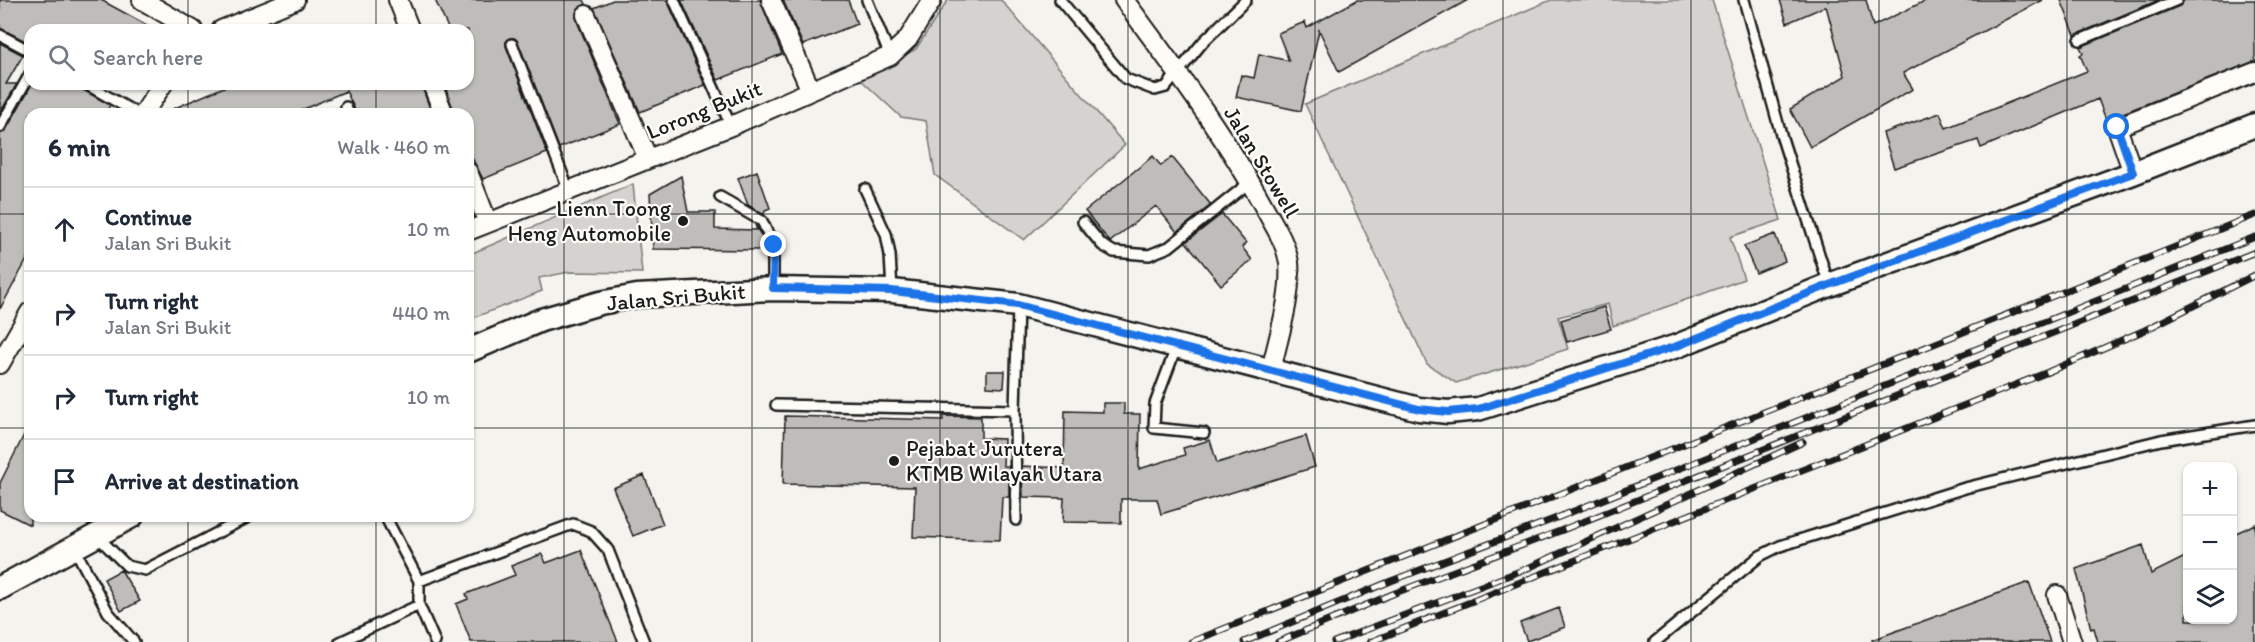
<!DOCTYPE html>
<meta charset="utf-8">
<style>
:root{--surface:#fff;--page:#f6f6f7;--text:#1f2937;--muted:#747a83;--line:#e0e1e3}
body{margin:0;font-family:Itim,sans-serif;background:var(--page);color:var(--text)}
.controls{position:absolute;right:18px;bottom:18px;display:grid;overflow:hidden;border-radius:12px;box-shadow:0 2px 4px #0004}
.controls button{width:54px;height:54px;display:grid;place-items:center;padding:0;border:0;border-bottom:2px solid var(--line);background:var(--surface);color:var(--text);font:30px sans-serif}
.stop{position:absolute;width:18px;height:18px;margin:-14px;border:4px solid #1a73e8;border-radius:50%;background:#fff}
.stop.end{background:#1a73e8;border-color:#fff;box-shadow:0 2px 6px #0008}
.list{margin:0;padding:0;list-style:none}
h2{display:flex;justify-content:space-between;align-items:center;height:78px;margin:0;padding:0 24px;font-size:26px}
h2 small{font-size:20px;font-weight:400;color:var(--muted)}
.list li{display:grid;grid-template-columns:39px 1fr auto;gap:18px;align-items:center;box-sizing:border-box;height:84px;padding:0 24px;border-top:2px solid var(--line)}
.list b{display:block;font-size:22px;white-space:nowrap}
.list p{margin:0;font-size:20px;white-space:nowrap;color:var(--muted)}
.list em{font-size:20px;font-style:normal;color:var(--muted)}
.icon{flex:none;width:33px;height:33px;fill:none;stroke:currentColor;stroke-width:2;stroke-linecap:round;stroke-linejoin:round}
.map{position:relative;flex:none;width:2255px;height:642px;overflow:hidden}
.search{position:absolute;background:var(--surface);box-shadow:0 2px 4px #0004;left:24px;top:24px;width:450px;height:66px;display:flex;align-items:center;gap:15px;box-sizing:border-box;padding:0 21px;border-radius:18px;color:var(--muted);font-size:22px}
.panel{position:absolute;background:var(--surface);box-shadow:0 2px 4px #0004;left:24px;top:108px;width:450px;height:414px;border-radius:18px}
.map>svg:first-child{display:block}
.green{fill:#d4d3cf;stroke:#787876;stroke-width:1.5}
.building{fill:#bebdba;stroke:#1c1c1c;stroke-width:1.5}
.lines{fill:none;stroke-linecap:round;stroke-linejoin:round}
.service-casing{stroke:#1c1c1c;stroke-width:14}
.minor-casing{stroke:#1c1c1c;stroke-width:22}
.tertiary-casing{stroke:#1c1c1c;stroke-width:27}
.service{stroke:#fdfcf7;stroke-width:9}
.minor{stroke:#fdfcf7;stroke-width:18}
.tertiary{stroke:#fdfcf7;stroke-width:22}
.rail-casing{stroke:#1c1c1c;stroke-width:7}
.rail{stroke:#fdfcf7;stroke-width:4.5;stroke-dasharray:14;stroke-linecap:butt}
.route{stroke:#1a73e8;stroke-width:8}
.grid{fill:none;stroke:#1c1c1c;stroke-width:1.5;stroke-opacity:0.55}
.poi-dot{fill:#1c1c1c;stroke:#fdfcf7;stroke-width:2}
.labels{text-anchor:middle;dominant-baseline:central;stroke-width:4.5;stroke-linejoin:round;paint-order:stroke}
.street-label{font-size:22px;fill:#1c1c1c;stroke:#fdfcf7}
.poi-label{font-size:22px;fill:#1c1c1c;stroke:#fdfcf7;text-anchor:end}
</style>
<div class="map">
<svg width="2255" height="642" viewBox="0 0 2255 642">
<rect width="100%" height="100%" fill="#f4f3ee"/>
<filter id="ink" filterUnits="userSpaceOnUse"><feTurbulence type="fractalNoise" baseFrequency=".0167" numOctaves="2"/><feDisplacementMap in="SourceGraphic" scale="12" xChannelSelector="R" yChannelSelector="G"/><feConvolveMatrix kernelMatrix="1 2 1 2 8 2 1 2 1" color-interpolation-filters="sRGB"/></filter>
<g filter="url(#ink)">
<path class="green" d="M 948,0 L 1001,0 L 1125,145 L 1024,240 L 935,175 L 926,121 L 901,117 L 861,80 L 916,49 Z
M 1551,0 L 1712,0 L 1781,220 L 1730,237 L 1744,279 L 1613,326 L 1608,304 L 1558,317 L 1568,349 L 1456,383 L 1427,364 L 1305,104 Z
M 633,184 L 642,273 L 569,272 L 539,278 L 542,291 L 468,320 L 468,255 Z"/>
<path class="building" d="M 0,0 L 101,0 L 156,30 L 30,30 L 29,43 L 0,28 Z
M 435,0 L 584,0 L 586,4 L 577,9 L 576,19 L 620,124 L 559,148 L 518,42 L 514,38 L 509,38 L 506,42 L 506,46 L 547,153 L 483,179 L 468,150 L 468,114 L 455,114 L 444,84 L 468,84 L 468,30 L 449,30 Z
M 613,0 L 667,0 L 705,85 L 640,112 L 594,8 Z
M 681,0 L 760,0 L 782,54 L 718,80 Z
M 783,0 L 848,0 L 857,24 L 803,45 Z
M 1357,0 L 1468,0 L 1339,72 L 1319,30 L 1301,111 L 1236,97 L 1241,75 L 1254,78 L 1259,54 L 1289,61 L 1278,33 L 1305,22 L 1307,28 Z
M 1780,0 L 1866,0 L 1873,26 L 1927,0 L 2043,0 L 1903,73 L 1913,89 L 1810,147 L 1790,109 L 1845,76 L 1826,6 L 1787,23 Z
M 2061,0 L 2159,0 L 2075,35 Z
M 2184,0 L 2255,0 L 2255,61 L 2113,117 L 2107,122 L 2098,99 L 1981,148 L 1978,140 L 1894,168 L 1883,133 L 1940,113 L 1946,128 L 2087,71 L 2080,55 L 2083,53 L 2080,47 L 2180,6 Z
M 0,43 L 23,55 L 6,84 L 17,84 L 0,113 Z
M 32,84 L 79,84 L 83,90 L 110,105 L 105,114 L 30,114 L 30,254 L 0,309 L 0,134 L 6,130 Z
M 231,84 L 421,84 L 432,114 L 357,114 L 346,91 L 292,114 L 161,114 Z
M 1153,156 L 1161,166 L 1172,157 L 1211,205 L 1177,232 L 1156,206 L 1110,242 L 1085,211 Z
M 757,171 L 770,208 L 765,210 L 764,215 L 748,205 L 738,178 Z
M 681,176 L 688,212 L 715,212 L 715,229 L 757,230 L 755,225 L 762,237 L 760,250 L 653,249 L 650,194 Z
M 1222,214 L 1246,243 L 1242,247 L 1252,260 L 1221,285 L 1186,242 Z
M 1775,234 L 1785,261 L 1756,273 L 1744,246 Z
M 1604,307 L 1611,329 L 1567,342 L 1561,320 Z
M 987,371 L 1005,371 L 1004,388 L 987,387 Z
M 1103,403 L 1124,403 L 1124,414 L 1140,414 L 1139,469 L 1185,455 L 1183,448 L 1210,440 L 1217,463 L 1306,436 L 1315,467 L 1161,514 L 1157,499 L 1121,499 L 1121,523 L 1063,522 L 1064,498 L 1023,497 L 1022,466 L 1064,468 L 1065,411 L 1103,412 Z
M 785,416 L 943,420 L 943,416 L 981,417 L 981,438 L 1004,439 L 1003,466 L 1009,466 L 1009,497 L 1002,497 L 1000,540 L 913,537 L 915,487 L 783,484 Z
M 30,423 L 30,525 L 0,510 L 0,483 Z
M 644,475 L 663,524 L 633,536 L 613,488 Z
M 2255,524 L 2255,642 L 2098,642 L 2094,628 L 2091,629 L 2076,569 L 2143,545 L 2151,574 L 2187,556 L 2187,620 L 2232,620 L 2232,535 Z
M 581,550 L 618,642 L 471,642 L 456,604 L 468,599 L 466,594 L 515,575 L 511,566 L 542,554 L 546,563 Z
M 121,570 L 140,601 L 121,611 L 104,579 Z
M 2029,582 L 2050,642 L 1873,642 L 1872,640 Z
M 1559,608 L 1565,627 L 1527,641 L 1520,623 Z"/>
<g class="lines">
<defs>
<path id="service" d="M 674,0 L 731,126
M 867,0 L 890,56
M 1060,0 L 1126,79 L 1155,90 L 1166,87 L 1203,42 L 1246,0
M 1744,0 L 1782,138 L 1829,285
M 0,35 L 30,51
M 2080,40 L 2177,0
M 512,44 L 569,191
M 86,84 L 138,114
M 346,107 L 349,114
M 0,127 L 30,74
M 865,189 L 886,234 L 890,255 L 892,291
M 720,197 L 762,221 L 773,245 L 773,289
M 1083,222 L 1102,245 L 1114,252 L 1149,255 L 1169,247 L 1250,182
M 1176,348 L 1155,404 L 1154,428 L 1204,433
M 776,405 L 1015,410
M 385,516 L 419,581 L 419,605 L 435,642
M 1016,520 L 1015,410 L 1018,305
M 98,537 L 127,566 L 145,570 L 250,516
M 75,549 L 108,612 L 134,642
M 419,581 L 573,524 L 591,531 L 608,550 L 644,642
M 340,642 L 419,605
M 1655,642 L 1760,556 L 1780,546 L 1965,488 L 2161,440 L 2255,425"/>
<path id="minor" d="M 142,0 L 193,30
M 398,0 L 410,30
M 771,0 L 811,91
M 1124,0 C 1173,66 1223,133 1263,205 C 1272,222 1286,242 1289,263 C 1292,298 1278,337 1271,371
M 586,15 L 648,159
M 221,30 L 295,0
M 432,84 L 444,114
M 143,114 L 163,84
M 468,172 L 488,223
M 2133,173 L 2117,127 L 2255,72
M 468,231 L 731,126 L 890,56 L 908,39 L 932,0
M 0,364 L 30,312
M 2057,595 L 2072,642"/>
<path id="tertiary" d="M 468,351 L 541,320 L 600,303 L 637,296 L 773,289 L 892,291 L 1018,305 L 1419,409 L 1448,412 L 1478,409 L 1677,346 L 1829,285 L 2133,173 L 2255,125
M 0,588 L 132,516"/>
</defs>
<use href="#service" class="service-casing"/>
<use href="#minor" class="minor-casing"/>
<use href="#tertiary" class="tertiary-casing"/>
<use href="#service" class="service"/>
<use href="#minor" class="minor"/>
<use href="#tertiary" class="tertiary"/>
<defs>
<path id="rail" d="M 1191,642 L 2255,215
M 1244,642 L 1391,581 L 1554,519 L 2255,237
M 1278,642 L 1395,593 L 1560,531 L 2255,252
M 1334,642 L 1528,568 L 1803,442
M 1370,642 L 2048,372 L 2145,330 L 2255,275"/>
</defs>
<use href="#rail" class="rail-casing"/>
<use href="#rail" class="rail"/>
</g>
</g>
<g class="lines" filter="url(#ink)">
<path class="route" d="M 774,245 L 773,288 L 892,291 L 1018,305 L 1419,409 L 1448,412 L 1478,409 L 1677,346 L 1829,285 L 2133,173 L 2117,127"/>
</g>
<path class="grid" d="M 188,0 L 188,30M 376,0 L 376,30M 564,0 L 564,642M 752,0 L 752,642M 940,0 L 940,642M 1128,0 L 1128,642M 1315,0 L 1315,642M 1503,0 L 1503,642M 1691,0 L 1691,642M 1879,0 L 1879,642M 2067,0 L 2067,642M 188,84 L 188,114M 376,84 L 376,114M 0,214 L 30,214M 468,214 L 2255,214M 0,428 L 30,428M 468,428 L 2255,428M 188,516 L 188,642M 376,516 L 376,642"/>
<g class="poi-dot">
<circle cx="683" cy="221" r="6"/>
<circle cx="894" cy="461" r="6"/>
</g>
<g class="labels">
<g class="street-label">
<text transform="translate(704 110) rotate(-22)">Lorong Bukit</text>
<text transform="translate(1262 162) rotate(59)">Jalan Stowell</text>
<text transform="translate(676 297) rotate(-5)">Jalan Sri Bukit</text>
</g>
<g class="poi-label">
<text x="671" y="208">Lienn Toong<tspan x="671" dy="25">Heng Automobile</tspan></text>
<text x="906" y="448" text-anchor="start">Pejabat Jurutera<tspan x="906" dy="25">KTMB Wilayah Utara</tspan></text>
</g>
</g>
</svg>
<div class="controls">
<button>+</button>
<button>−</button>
<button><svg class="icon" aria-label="layers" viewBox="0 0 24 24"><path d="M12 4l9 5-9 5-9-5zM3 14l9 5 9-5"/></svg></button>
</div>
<div class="stop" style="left:2117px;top:127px"></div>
<div class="stop end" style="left:774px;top:245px"></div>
<div class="search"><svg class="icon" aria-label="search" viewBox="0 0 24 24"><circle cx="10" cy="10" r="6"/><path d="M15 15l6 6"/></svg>Search here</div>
<section class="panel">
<h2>6 min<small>Walk · 460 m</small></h2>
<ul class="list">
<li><svg class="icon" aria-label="ahead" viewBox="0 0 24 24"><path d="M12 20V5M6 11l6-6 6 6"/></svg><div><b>Continue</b><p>Jalan Sri Bukit</p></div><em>10 m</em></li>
<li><svg class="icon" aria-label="right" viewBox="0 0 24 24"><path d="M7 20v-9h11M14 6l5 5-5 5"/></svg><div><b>Turn right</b><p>Jalan Sri Bukit</p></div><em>440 m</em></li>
<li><svg class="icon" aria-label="right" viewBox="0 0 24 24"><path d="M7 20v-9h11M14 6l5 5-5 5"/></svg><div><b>Turn right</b></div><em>10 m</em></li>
<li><svg class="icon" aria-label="arrive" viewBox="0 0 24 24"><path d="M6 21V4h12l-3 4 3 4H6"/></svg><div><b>Arrive at destination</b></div></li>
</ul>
</section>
</div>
